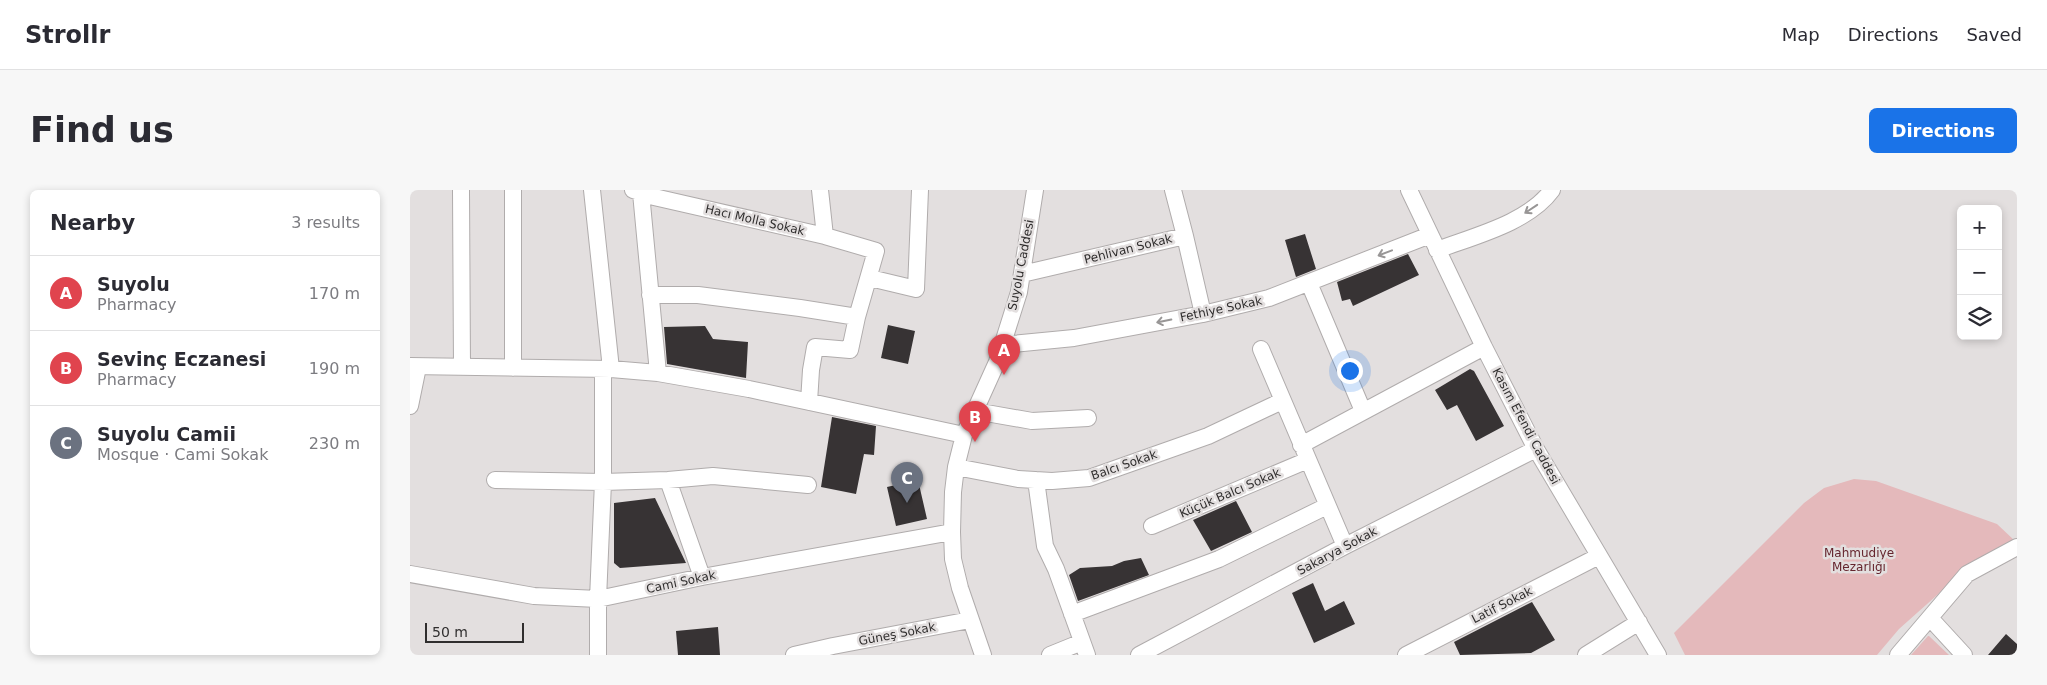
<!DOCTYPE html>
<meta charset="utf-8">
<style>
:root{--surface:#fff;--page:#f7f7f7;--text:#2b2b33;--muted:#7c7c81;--line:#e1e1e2;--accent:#1a73e8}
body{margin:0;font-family:"DejaVu Sans",sans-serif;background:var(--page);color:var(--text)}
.controls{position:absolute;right:15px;top:15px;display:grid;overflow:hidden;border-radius:8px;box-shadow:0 2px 8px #0003}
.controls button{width:45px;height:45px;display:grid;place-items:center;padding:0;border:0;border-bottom:1px solid var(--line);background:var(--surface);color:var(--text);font:25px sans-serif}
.scale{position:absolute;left:15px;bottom:12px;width:99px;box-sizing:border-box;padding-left:5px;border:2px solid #302e2e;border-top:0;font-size:14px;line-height:18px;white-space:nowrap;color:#302e2e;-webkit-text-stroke:4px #e3dfdf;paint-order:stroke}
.you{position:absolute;left:939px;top:180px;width:18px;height:18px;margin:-12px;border:4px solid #fff;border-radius:50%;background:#1a73e8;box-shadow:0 0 0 8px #1a73e833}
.badge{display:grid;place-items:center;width:32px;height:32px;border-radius:50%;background:var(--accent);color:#fff;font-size:16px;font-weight:700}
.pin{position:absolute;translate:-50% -41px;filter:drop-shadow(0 1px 2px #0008)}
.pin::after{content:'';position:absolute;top:26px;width:18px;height:15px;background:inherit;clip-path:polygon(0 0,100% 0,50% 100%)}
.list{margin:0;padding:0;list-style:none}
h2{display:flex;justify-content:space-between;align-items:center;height:65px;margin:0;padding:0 20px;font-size:21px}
h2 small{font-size:16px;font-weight:400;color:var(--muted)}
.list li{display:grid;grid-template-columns:32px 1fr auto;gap:15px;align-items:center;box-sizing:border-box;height:75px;padding:0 20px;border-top:1px solid var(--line)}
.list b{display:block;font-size:19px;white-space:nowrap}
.list p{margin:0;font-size:16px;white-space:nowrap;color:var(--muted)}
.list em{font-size:16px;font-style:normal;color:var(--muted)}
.icon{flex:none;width:28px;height:28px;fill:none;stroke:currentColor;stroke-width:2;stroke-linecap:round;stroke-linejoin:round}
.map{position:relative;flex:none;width:1607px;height:465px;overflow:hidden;border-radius:8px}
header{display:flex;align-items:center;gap:30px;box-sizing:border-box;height:70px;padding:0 25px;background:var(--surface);border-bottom:1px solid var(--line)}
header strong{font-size:24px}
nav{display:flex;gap:28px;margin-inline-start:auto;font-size:18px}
.intro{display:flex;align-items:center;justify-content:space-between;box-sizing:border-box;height:120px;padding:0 30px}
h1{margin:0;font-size:35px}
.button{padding:12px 22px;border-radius:8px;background:var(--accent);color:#fff;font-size:18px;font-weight:700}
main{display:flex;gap:30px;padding:0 30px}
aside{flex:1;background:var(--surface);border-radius:8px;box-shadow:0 2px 8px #0003}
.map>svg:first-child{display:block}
.green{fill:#e4b9bb}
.building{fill:#373334}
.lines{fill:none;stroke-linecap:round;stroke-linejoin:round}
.minor-casing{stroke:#b0acac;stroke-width:18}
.minor{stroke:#fff;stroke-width:16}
.oneway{stroke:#989696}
.labels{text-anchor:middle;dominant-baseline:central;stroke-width:5;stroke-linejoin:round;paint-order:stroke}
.street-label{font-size:12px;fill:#302e2e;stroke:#e3dfdf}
.park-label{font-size:12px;fill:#65252e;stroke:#e3dfdf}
</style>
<header>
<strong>Strollr</strong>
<nav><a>Map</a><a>Directions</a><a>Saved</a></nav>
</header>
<div class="intro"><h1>Find us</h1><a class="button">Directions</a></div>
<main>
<aside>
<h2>Nearby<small>3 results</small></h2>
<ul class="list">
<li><span class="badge" style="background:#e0444e">A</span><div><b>Suyolu</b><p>Pharmacy</p></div><em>170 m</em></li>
<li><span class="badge" style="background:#e0444e">B</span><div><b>Sevinç Eczanesi</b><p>Pharmacy</p></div><em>190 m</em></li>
<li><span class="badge" style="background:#6b7280">C</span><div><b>Suyolu Camii</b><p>Mosque · Cami Sokak</p></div><em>230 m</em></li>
</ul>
</aside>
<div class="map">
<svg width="1607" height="465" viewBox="0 0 1607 465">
<rect width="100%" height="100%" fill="#e3dfdf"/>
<path class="green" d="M 1444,289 L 1466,291 L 1587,334 L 1605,351 L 1553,382 L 1489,439 L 1467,465 L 1275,465 L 1264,443 L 1394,313 L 1414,298 Z
M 1518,446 L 1519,446 L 1539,465 L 1501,465 Z"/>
<path class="building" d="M 895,44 L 906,79 L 886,87 L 875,50 Z
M 998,64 L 1009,85 L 943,116 L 940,109 L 932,111 L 927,92 Z
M 478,135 L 505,141 L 498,174 L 471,168 Z
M 295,136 L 303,149 L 338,152 L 336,188 L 257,174 L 254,137 Z
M 1060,179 L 1064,181 L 1094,236 L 1066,251 L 1047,215 L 1037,220 L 1025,200 Z
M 422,227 L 466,236 L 464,265 L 454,264 L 446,304 L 411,297 Z
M 508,290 L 517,329 L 486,336 L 477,297 Z
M 245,308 L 276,373 L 210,378 L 204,373 L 204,313 Z
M 826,311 L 842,342 L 801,361 L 783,330 Z
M 731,368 L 739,385 L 668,411 L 659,385 L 670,378 L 702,376 L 714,371 Z
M 903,393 L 915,421 L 934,411 L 945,434 L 904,453 L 882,403 Z
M 1122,412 L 1145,450 L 1121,463 L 1050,465 L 1044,452 Z
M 308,437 L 310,465 L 268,465 L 266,441 Z
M 1596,444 L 1607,454 L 1607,465 L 1578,465 Z"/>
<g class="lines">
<defs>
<path id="minor" d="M 51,0 L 52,177
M 103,0 L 103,178
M 182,0 L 201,179
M 223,0 L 244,7 L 415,46 L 466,61 L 447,127 L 440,160 L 405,157 L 401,180 L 399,212
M 410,0 L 415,46
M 763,0 L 775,46
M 999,0 L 1074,157 L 1126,259 L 1248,465
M 231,3 L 248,183
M 1027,60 C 1064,46 1118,33 1142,0
M 612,84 L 775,46 L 793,124
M 460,88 L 506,99 L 510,0
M 899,93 L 953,221
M 240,105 L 288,105 L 390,118 L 447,127
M 592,155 L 664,148 L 793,124 L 859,108 L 1020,45
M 851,159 L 935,356
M 0,176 L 201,179 L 248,183 L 339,199 L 554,245
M 0,216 L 8,177
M 565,221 L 622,231 L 678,228
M 891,255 L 1074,157
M 546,277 L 608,289 L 642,291 L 679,288 L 798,246 L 872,211
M 85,290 L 193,292 L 258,290 L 303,286 L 398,295
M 258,290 L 292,387
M 626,290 L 635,356 L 646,379 L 677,465
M 742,336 L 898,270
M 0,384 L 124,406 L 188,409 L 292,387 L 542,342
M 662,424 L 809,369 L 917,316
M 1520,428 L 1554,465
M 188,465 L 188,409 L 193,292 L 193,179
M 384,465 L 423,456 L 560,430
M 573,465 L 550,398 L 543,369 L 542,342 L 543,302 L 546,277 L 554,245 L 587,172 L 609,102 L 625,0
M 640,465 L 672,452
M 729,465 L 935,356 L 1126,259
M 996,465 L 1189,366
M 1176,465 L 1229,432
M 1488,465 L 1557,384 L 1607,357"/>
</defs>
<use href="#minor" class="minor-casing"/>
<use href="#minor" class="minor"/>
</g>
<defs><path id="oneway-shaft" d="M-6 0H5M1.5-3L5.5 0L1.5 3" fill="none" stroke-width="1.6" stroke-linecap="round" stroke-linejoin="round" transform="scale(1.25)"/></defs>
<g class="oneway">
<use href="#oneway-shaft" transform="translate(1121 19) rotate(146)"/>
<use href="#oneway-shaft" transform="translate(975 63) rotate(159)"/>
<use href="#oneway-shaft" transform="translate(754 131) rotate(169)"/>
</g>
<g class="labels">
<g class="street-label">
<text transform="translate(345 30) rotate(13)">Hacı Molla Sokak</text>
<text transform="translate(718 59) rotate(-14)">Pehlivan Sokak</text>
<text transform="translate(611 75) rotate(-79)">Suyolu Caddesi</text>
<text transform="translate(811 119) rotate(-12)">Fethiye Sokak</text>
<text transform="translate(1116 236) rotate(62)">Kasım Efendi Caddesi</text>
<text transform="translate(714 275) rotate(-19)">Balcı Sokak</text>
<text transform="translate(820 303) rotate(-23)">Küçük Balcı Sokak</text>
<text transform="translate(927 361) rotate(-28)">Sakarya Sokak</text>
<text transform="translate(271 392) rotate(-12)">Cami Sokak</text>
<text transform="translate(1092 415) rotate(-27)">Latif Sokak</text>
<text transform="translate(487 444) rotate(-11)">Güneş Sokak</text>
</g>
<g class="park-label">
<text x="1449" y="363">Mahmudiye<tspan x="1449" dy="14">Mezarlığı</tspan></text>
</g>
</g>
</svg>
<div class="controls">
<button>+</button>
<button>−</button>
<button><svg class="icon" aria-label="layers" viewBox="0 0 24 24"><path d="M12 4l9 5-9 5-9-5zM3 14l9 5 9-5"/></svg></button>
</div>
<div class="scale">50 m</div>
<div class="you"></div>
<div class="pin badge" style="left:594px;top:185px;background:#e0444e">A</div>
<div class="pin badge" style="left:565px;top:252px;background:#e0444e">B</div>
<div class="pin badge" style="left:497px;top:313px;background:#6b7280">C</div>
</div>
</main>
